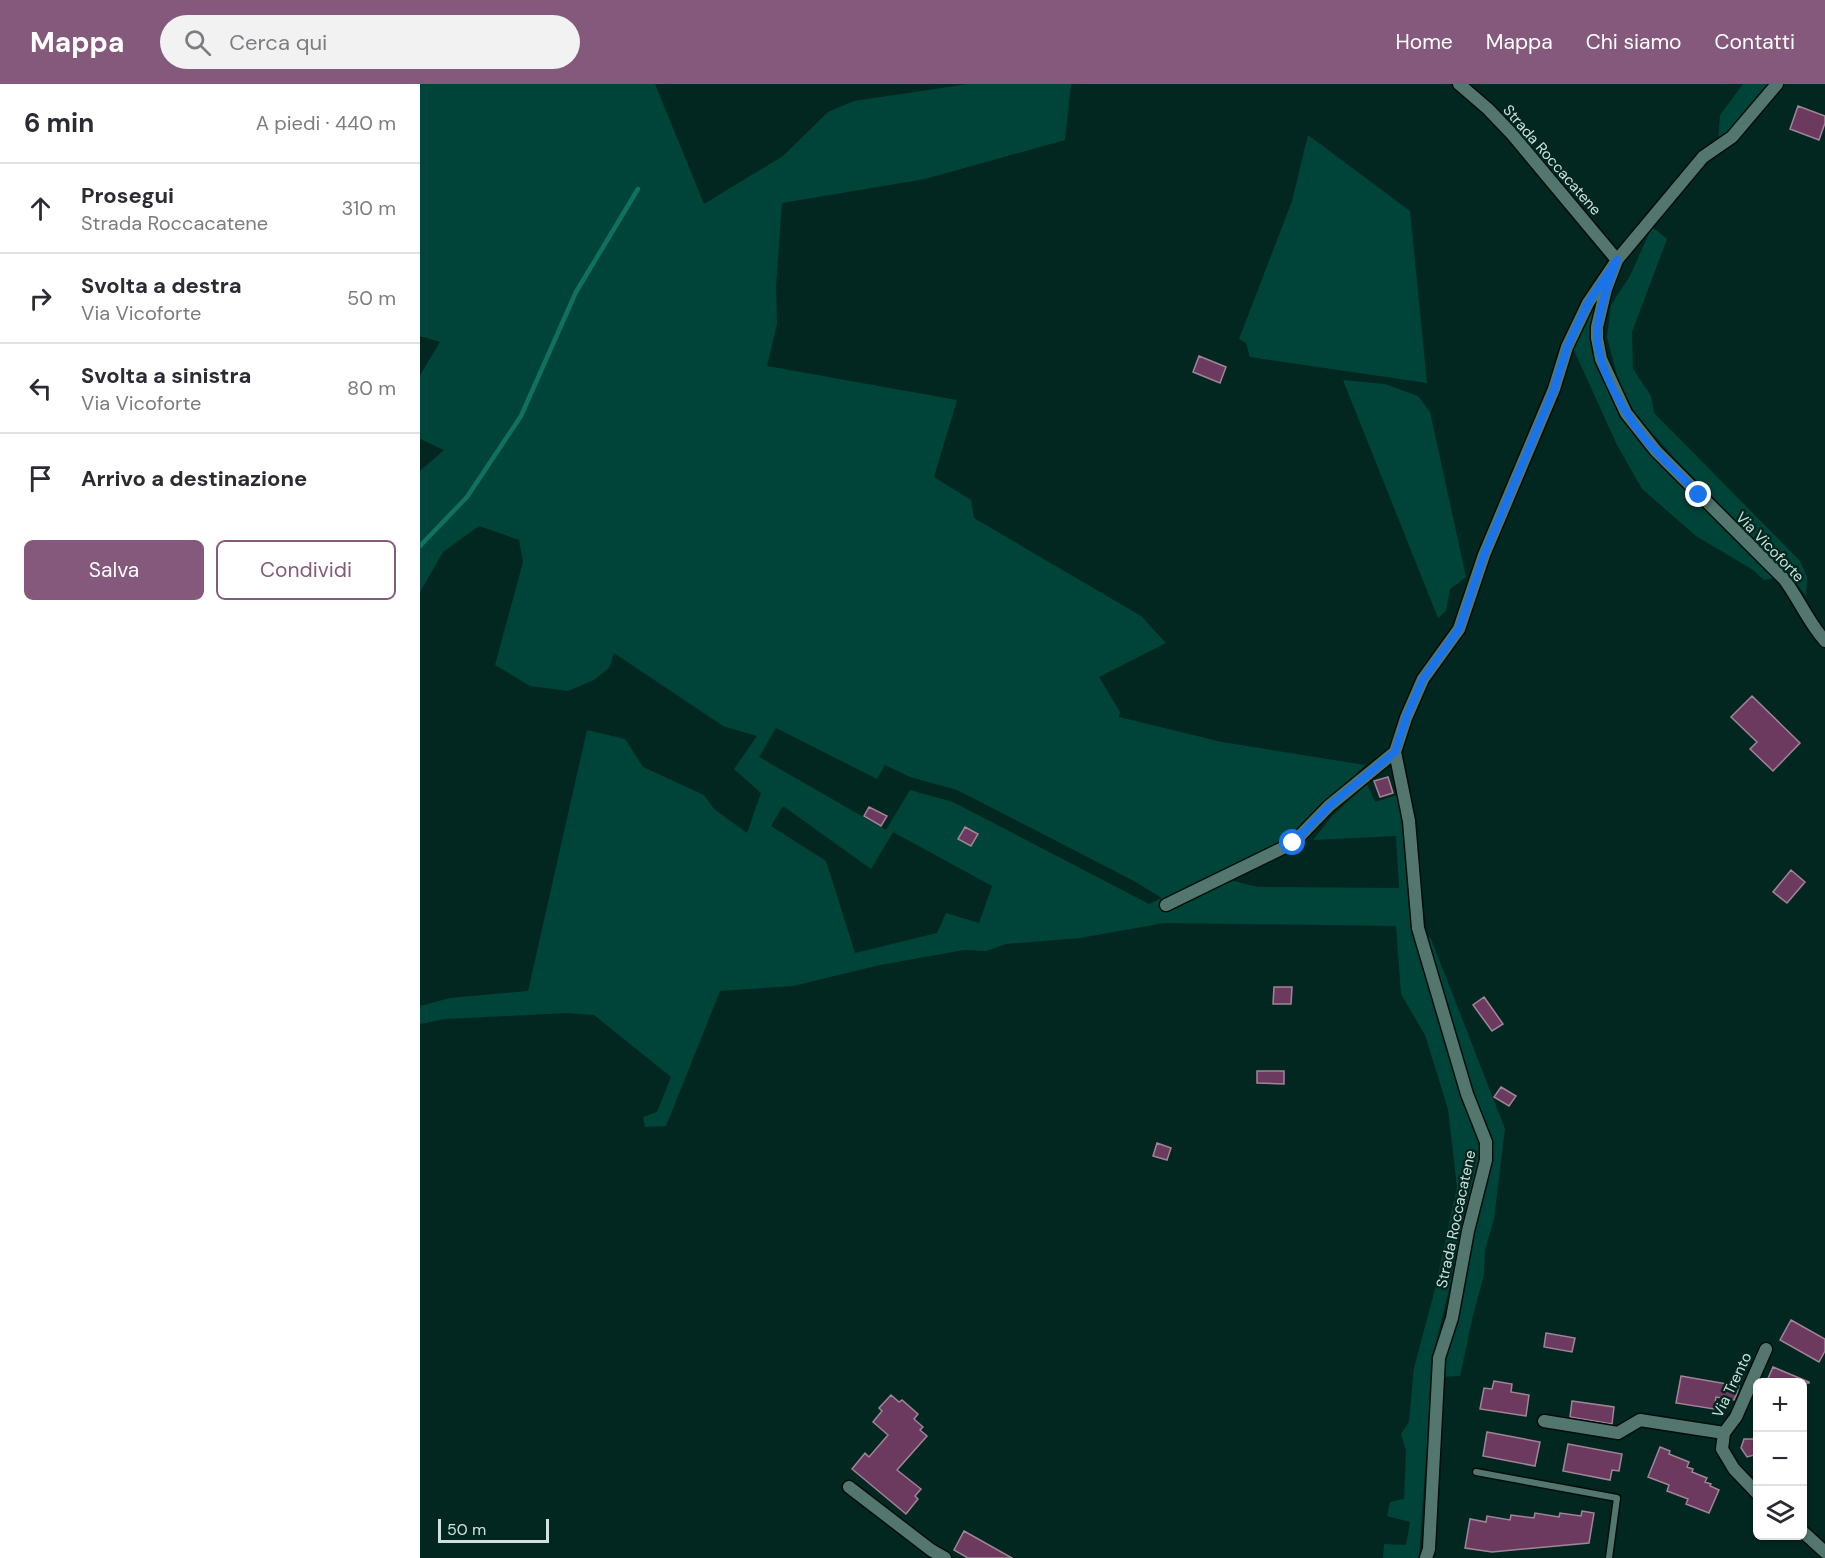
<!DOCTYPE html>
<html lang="it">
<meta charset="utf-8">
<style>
:root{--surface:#fff;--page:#f2f2f3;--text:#2b2b33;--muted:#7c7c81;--line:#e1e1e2;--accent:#85597c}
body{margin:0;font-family:"DM Sans",sans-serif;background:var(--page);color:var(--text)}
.controls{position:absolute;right:18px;bottom:18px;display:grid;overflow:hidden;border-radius:9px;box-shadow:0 2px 4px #0004}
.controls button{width:54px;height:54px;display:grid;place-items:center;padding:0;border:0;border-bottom:2px solid var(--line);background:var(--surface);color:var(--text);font:30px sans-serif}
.scale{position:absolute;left:18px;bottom:15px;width:111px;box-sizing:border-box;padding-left:6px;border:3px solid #cfe2dd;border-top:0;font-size:16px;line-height:21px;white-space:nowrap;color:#cfe2dd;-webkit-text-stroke:4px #022720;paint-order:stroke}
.stop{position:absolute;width:18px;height:18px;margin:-14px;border:4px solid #1a73e8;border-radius:50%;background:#fff}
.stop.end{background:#1a73e8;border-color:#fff;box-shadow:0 2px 6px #0008}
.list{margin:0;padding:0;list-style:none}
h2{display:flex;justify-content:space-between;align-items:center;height:78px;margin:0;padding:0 24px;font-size:26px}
h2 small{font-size:20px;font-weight:400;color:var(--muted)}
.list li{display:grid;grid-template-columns:39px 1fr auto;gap:18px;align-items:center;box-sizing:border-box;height:90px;padding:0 24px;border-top:2px solid var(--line)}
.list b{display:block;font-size:22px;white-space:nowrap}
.list p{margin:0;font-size:20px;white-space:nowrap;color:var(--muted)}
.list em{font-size:20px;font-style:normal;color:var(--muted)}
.actions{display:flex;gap:12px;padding:18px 24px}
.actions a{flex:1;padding:14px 0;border:2px solid var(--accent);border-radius:9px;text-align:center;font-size:21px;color:var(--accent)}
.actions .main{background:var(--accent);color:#fff}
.icon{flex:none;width:33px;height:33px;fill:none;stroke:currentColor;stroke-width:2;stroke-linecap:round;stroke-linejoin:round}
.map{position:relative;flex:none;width:1405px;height:1474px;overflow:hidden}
header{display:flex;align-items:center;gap:36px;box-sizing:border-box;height:84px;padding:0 30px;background:var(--accent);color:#fff}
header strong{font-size:28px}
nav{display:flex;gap:33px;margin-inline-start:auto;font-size:21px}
.search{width:420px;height:54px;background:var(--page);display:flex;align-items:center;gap:15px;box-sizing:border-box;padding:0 21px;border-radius:33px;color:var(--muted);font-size:22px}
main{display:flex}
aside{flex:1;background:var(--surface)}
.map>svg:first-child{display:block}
.green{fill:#004439;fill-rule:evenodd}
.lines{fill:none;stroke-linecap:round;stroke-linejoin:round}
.stream{stroke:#107160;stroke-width:4.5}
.building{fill:#6c3a5e;stroke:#a18597;stroke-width:1.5}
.lane-casing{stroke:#000e0a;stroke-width:9}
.street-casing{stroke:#000e0a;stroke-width:15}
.lane{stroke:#53776e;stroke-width:6}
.street{stroke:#53776e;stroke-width:12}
.route{stroke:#1a73e8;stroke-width:8}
.labels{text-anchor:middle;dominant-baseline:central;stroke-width:5;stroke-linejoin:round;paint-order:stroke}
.street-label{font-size:15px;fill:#cfe2dd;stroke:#022720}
</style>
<header>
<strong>Mappa</strong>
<div class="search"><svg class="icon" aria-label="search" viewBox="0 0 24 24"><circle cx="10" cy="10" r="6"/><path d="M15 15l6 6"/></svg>Cerca qui</div>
<nav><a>Home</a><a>Mappa</a><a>Chi siamo</a><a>Contatti</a></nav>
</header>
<main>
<aside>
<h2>6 min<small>A piedi · 440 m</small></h2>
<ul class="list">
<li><svg class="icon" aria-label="ahead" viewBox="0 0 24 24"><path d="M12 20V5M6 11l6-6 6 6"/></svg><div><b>Prosegui</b><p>Strada Roccacatene</p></div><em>310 m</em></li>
<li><svg class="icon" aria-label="right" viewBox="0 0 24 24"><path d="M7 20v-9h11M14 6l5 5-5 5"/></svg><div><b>Svolta a destra</b><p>Via Vicoforte</p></div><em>50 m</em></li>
<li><svg class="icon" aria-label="left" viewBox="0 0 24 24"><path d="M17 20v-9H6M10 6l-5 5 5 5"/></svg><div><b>Svolta a sinistra</b><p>Via Vicoforte</p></div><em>80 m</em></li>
<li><svg class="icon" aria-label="arrive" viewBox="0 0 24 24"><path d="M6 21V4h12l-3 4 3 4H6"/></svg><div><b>Arrivo a destinazione</b></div></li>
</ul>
<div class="actions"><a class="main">Salva</a><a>Condividi</a></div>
</aside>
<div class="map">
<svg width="1405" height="1474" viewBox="0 0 1405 1474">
<rect width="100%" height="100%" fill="#022720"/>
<path class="green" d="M 0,0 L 235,0 L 284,120 L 363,72 L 408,28 L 434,17 L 548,0 L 651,0 L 645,56 L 505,95 L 362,119 L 356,203 L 357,240 L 347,282 L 537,316 L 514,393 L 551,416 L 554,434 L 721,532 L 746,559 L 679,593 L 700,628 L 699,633 L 802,658 L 945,681 L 872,753 L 797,793 L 838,803 L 979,804 L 976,752 L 893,756 L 913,731 L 947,700 L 955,718 L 977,711 L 986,752 L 996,844 L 1061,1058 L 1052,1111 L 1013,1271 L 999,1474 L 963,1474 L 964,1460 L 986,1461 L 990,1438 L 967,1432 L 970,1418 L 984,1415 L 986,1367 L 981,1350 L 989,1338 L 994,1284 L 1015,1205 L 1037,1103 L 1028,1025 L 1005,951 L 981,910 L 976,842 L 744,839 L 660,854 L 586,860 L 566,867 L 544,866 L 460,881 L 373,902 L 300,907 L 246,1042 L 225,1043 L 223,1033 L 237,1028 L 251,993 L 174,931 L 147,929 L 25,935 L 0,940 L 0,922 L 30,914 L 108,907 L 167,646 L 205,655 L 223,683 L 284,711 L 294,725 L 327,749 L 341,709 L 314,685 L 337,652 L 303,642 L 194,569 L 189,584 L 174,596 L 148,607 L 110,602 L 75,581 L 103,478 L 99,456 L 59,442 L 23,468 L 0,508 L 0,387 L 24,366 L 0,355 L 0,291 L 20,258 L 0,252 ZM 356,644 L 457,695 L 465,681 L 490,693 L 537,706 L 714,797 L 742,814 L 729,820 L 533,718 L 490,706 L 466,746 L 339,673 ZM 363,722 L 451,785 L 473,748 L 572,802 L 559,839 L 526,829 L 517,849 L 435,869 L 406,777 L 351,742 Z
M 1323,0 L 1352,0 L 1310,50 L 1298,58 L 1300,31 Z
M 888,51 L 990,127 L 1007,299 L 830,273 L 826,259 L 819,255 L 872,117 Z
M 1232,143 L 1247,155 L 1212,248 L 1213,285 L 1231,312 L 1234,329 L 1380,477 L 1387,493 L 1386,512 L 1369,490 L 1259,379 L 1215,330 L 1198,295 L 1187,253 L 1191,221 L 1210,192 Z
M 1180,217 L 1171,244 L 1174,272 L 1202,330 L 1230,369 L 1355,494 L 1344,496 L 1333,486 L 1276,452 L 1222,405 L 1197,361 L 1152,262 L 1172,223 Z
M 923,296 L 965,300 L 998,312 L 1010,328 L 1046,493 L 1030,505 L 1026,527 L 1018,534 Z
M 1004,848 L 1011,855 L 1085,1045 L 1074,1135 L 1065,1166 L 1064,1191 L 1053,1231 L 1040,1292 L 1021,1293 L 1070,1078 L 1052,1008 Z"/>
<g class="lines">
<path class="stream" d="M 0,462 L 47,413 L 101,332 L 156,208 L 218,105"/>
</g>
<path class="building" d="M 1378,22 L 1405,32 L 1405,39 L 1399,56 L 1370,45 Z
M 779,272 L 806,283 L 800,299 L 773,288 Z
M 1332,612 L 1380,659 L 1353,687 L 1330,665 L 1337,658 L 1311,633 Z
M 968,693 L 973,709 L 960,713 L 954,697 Z
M 449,723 L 467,732 L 461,742 L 444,732 Z
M 545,743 L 558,750 L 551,762 L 538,755 Z
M 1371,786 L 1385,798 L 1367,819 L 1353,808 Z
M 854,903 L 872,903 L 871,920 L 853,920 Z
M 1064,913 L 1083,940 L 1072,947 L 1053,921 Z
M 837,987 L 864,987 L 864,1000 L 837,999 Z
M 1081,1003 L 1096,1012 L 1089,1022 L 1074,1013 Z
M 737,1059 L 751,1064 L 747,1076 L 733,1072 Z
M 1371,1236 L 1405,1255 L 1405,1267 L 1399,1278 L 1360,1256 Z
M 1126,1249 L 1155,1254 L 1152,1268 L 1124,1263 Z
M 1353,1283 L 1389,1298 L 1389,1299 L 1346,1299 Z
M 1261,1292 L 1319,1302 L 1317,1309 L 1314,1316 L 1296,1313 L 1294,1325 L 1256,1319 Z
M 1074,1297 L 1092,1300 L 1091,1308 L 1109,1311 L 1106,1332 L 1060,1325 L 1064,1304 L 1072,1305 Z
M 471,1311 L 479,1318 L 482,1316 L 498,1330 L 494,1335 L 503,1343 L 500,1346 L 507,1352 L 477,1386 L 501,1405 L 495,1412 L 498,1415 L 486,1430 L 432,1385 L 445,1369 L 449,1373 L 468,1351 L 453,1338 L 462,1327 L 459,1324 Z
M 1152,1317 L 1194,1323 L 1192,1340 L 1150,1333 Z
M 1067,1348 L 1120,1358 L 1115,1382 L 1063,1372 Z
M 1324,1355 L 1334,1355 L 1338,1359 L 1338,1370 L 1327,1373 L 1321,1364 Z
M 1148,1360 L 1202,1370 L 1199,1387 L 1192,1386 L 1190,1396 L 1143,1387 Z
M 1240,1363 L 1250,1367 L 1249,1370 L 1269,1378 L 1267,1383 L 1273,1385 L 1272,1388 L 1287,1394 L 1285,1398 L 1291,1400 L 1290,1402 L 1299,1406 L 1289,1429 L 1266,1420 L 1268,1415 L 1247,1407 L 1249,1401 L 1228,1393 Z
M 1162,1427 L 1174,1429 L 1169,1459 L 1072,1468 L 1045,1464 L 1050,1435 L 1066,1438 L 1067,1432 L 1090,1436 L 1091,1431 L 1114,1434 L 1115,1429 L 1139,1433 L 1140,1429 L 1161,1432 Z
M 544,1447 L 592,1474 L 548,1474 L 534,1466 Z"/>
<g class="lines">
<defs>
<path id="lane" d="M 1056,1388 L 1197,1414 L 1189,1474"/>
<path id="street" d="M 1039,0 L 1068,25 L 1091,49 L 1197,176 L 1186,205 L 1177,243 L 1177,254 L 1181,275 L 1206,329 L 1236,367 L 1364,495 C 1379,515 1388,538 1405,557
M 746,821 L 873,759 L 909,722 L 975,668
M 1124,1337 L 1198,1349 L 1220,1336 L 1304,1349
M 429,1403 L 511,1466 L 525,1474
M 1338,1410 L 1314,1385 L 1302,1365 L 1304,1349 L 1316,1333 L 1346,1265
M 1382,1447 L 1405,1468
M 1006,1474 L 1009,1465 L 1019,1274 L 1032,1234 L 1048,1147 L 1066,1076 L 1066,1058 L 1047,1010 L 998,844 L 989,737 L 975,668 L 986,634 L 1003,595 L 1039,545 L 1064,471 L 1134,305 L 1147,263 L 1168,219 L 1197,176 L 1283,73 L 1312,53 L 1357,0"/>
</defs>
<use href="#lane" class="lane-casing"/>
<use href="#street" class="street-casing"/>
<use href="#lane" class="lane"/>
<use href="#street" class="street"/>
</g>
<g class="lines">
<path class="route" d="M 873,759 L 909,722 L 975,668 L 986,634 L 1003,595 L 1039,545 L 1064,471 L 1134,305 L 1147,263 L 1168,219 L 1197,176 C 1189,197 1181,219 1178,242 C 1172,282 1211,341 1237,368 C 1251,383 1266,396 1279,411"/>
</g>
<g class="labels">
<g class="street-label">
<text transform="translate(1132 76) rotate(49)">Strada Roccacatene</text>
<text transform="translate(1350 463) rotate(46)">Via Vicoforte</text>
<text transform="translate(1036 1135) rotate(-78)">Strada Roccacatene</text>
<text transform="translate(1312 1301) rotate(-64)">Via Trento</text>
</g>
</g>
</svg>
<div class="controls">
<button>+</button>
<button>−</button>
<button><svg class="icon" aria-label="layers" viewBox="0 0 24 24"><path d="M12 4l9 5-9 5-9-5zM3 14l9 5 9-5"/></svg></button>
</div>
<div class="scale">50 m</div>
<div class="stop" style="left:873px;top:759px"></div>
<div class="stop end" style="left:1279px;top:411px"></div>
</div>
</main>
